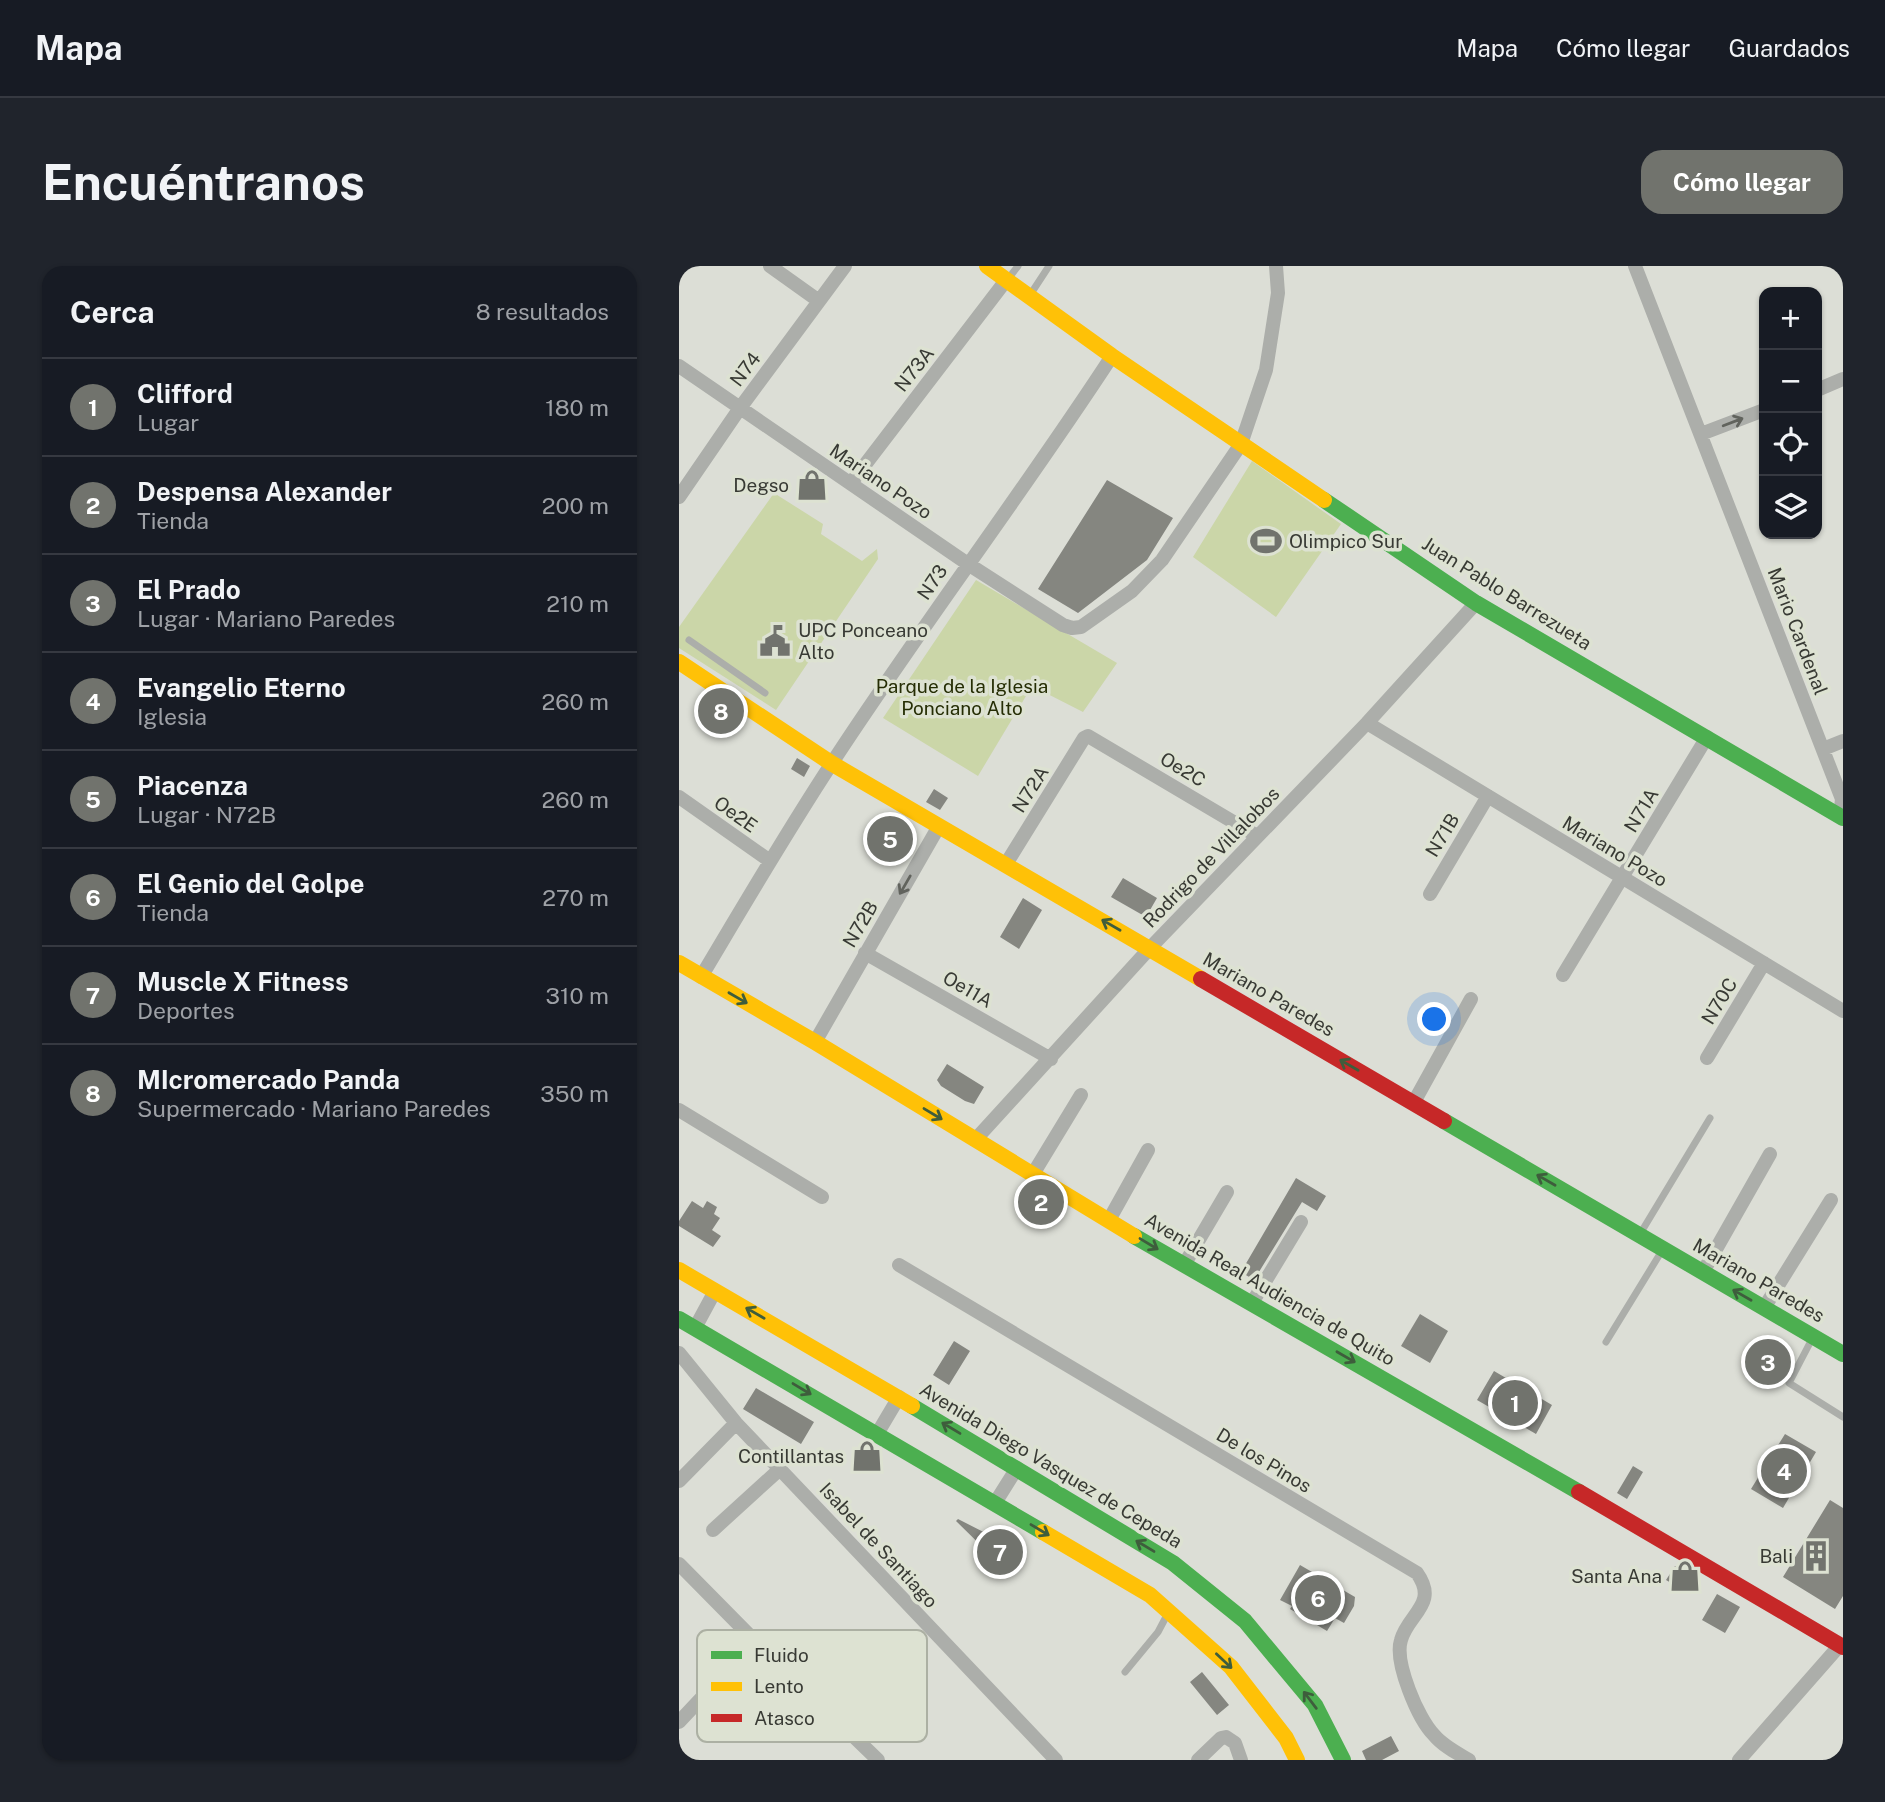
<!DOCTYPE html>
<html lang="es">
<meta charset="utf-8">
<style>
:root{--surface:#171b24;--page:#20242c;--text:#f1f3f6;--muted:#9ea1a6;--line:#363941;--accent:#71736d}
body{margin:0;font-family:"Public Sans",sans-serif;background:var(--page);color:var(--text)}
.controls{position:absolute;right:21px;top:21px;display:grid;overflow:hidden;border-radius:14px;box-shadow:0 2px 5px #0004}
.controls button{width:63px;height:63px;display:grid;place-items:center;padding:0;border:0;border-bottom:2px solid var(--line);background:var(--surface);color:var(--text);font:35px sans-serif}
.you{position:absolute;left:756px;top:754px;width:24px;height:24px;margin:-18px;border:5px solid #fff;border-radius:50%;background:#1a73e8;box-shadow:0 0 0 10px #1a73e833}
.badge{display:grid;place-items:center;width:46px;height:46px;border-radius:50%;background:var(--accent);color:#fff;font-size:23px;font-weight:700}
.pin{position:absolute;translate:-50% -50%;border:4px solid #fff;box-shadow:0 2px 7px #0006}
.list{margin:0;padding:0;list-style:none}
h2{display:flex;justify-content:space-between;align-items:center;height:91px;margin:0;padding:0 28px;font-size:30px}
h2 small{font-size:23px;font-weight:400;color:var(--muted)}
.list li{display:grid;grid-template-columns:46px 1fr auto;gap:21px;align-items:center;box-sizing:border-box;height:98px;padding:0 28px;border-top:2px solid var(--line)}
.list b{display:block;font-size:26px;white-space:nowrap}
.list p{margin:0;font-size:23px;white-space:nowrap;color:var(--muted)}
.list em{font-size:23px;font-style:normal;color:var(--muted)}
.icon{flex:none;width:38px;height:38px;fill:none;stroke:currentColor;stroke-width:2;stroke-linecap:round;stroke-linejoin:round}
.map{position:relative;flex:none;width:1164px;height:1494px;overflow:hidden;border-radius:21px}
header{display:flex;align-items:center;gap:42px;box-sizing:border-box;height:98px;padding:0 35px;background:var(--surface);border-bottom:2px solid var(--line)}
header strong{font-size:33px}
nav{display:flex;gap:38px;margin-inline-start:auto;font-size:24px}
.intro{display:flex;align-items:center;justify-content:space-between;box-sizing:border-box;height:168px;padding:0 42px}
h1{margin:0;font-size:49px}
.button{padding:18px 32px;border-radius:21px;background:var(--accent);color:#fff;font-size:24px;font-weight:700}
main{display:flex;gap:42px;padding:0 42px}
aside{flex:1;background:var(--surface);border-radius:21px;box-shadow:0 2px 5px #0004}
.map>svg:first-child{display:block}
.green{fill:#cbd6a8}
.building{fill:#858680}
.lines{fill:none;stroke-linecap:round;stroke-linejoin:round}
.lane{stroke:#acaeaa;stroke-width:7}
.street{stroke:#acaeaa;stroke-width:14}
.fast{stroke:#4caf50;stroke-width:16}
.slow{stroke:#ffc107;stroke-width:16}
.jam{stroke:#c62828;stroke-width:16}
.oneway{stroke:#61635d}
.oneway2{stroke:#3e5d3c}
.labels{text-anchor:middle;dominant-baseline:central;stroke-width:7;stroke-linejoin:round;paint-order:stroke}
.street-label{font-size:19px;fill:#383a34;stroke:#dde2d2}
.poi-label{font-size:19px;fill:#383a34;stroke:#dde2d2;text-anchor:end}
.park-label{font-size:19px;fill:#252d04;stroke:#dde2d2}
.key{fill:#dde2d2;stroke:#acb0a3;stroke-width:2}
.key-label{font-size:19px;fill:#383a34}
</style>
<header>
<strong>Mapa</strong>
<nav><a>Mapa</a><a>Cómo llegar</a><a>Guardados</a></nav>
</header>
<div class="intro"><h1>Encuéntranos</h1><a class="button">Cómo llegar</a></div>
<main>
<aside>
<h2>Cerca<small>8 resultados</small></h2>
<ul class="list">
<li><span class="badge">1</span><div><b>Clifford</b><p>Lugar</p></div><em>180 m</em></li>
<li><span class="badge">2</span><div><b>Despensa Alexander</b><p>Tienda</p></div><em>200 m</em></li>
<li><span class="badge">3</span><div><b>El Prado</b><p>Lugar · Mariano Paredes</p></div><em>210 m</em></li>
<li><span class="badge">4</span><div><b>Evangelio Eterno</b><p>Iglesia</p></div><em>260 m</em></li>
<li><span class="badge">5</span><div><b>Piacenza</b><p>Lugar · N72B</p></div><em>260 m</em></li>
<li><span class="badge">6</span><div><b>El Genio del Golpe</b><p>Tienda</p></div><em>270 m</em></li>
<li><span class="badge">7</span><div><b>Muscle X Fitness</b><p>Deportes</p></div><em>310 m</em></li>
<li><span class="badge">8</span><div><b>MIcromercado Panda</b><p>Supermercado · Mariano Paredes</p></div><em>350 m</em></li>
</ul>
</aside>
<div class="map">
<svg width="1164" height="1494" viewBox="0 0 1164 1494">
<rect width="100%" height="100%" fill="#dcded6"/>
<path class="green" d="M 573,195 L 662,258 L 597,351 L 514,291 Z
M 95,227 L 144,258 L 142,268 L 183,295 L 198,283 L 199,293 L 97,444 L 0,382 L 0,361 Z
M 297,314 L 438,397 L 404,446 L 353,420 L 299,510 L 204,452 Z"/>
<path class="building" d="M 428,214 L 494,252 L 468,294 L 399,347 L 359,323 Z
M 118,492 L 131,500 L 125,511 L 112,503 Z
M 255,523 L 269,532 L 261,544 L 247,536 Z
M 204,554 L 232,571 L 219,592 L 191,576 Z
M 444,612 L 478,632 L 467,651 L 432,631 Z
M 344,632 L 363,644 L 340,683 L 321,671 Z
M 268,798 L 305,821 L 295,838 L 286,835 L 262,820 L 258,814 Z
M 617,912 L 647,930 L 638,945 L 623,936 L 575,1014 L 562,1006 Z
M 352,924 L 379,941 L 370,955 L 344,938 Z
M 13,935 L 24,942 L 28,935 L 38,941 L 35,948 L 41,952 L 33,964 L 42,970 L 34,981 L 0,960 L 0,955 Z
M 741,1048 L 769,1065 L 751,1097 L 722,1080 Z
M 1085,1071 L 1112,1087 L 1092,1121 L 1065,1105 Z
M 275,1075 L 291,1085 L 270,1119 L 254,1109 Z
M 815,1105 L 873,1139 L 857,1168 L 798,1134 Z
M 77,1122 L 135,1156 L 122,1178 L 64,1143 Z
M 1106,1168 L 1137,1186 L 1104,1242 L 1072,1223 Z
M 954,1200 L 964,1206 L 948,1233 L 938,1227 Z
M 1151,1234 L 1164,1242 L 1164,1330 L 1156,1343 L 1104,1311 Z
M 279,1253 L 328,1278 L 334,1294 L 330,1307 L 277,1255 Z
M 621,1299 L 676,1331 L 675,1340 L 665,1357 L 656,1352 L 648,1365 L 611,1343 L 613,1340 L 601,1334 Z
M 996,1300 L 1015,1312 L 1006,1325 L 987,1314 Z
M 1038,1328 L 1061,1341 L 1046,1367 L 1023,1354 Z
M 523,1406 L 550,1439 L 538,1449 L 511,1416 Z
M 712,1470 L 720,1485 L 703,1494 L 687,1494 L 683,1485 Z"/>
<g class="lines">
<path class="lane" d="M 329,13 L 339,0
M 351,29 L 370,0
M 10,374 L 86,427
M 961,968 L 1031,852
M 1134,1071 L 1110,1117 L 1164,1151
M 927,1076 L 984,983
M 446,1406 L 479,1366 L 488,1349"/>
<path class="street" d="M 91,0 L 140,35
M 956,0 L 1163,533 L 1162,542 L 1158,549
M 0,100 L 289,298 L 384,359 L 393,362 L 402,361 L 453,325 L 483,294 L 562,178 L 587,104 L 599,27 L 597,0
M 1138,124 L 1164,113
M 1022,168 L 1085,144
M 172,217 L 328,13
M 0,231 L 61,142 L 166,0
M 688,457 L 1164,745
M 1144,483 L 1164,475
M 0,531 L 91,595
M 327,598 L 405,472 L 409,470 L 578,570
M 751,628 L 809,530
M 186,687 L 372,793
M 884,709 L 1028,471
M 22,711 C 65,639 107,567 153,497 C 243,359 343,228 433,90
M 136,776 L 260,560
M 1028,792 L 1085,697
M 735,836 L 792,733
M 0,844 L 143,931
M 296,874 L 471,682 L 688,457 L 797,337
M 354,908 L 402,829
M 430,954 L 469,884
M 220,999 L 738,1307 C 760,1338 729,1348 722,1374 C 715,1396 739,1453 755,1469 C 764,1480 778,1487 790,1494
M 505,999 L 548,926
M 1024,1006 L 1091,888
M 573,1037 L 622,956
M 1085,1042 L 1152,934
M 16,1062 L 36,1025
M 0,1087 L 57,1157 L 377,1494
M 198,1168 L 220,1131
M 0,1215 L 57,1157
M 316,1237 L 338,1202
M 34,1264 L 101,1203
M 0,1298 L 76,1375 L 199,1494
M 0,1456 L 76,1375
M 519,1494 L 542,1472 L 547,1471 L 556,1477 L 562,1494
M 1060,1494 L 1161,1379"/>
<path class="fast" d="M 645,234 L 797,337 L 1164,552
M 765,855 L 1164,1088
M 455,970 L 900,1226
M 0,1053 L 364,1266
M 233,1140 L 494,1297 L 566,1355 L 636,1439 L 664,1494"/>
<path class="slow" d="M 308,0 L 433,90 L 645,234
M 0,396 L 152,497 L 522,713
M 0,697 L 136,776 L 455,970
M 0,1004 L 233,1140
M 364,1266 L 471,1329 L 552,1401 L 607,1472 L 618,1494"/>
<path class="jam" d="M 522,713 L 765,855
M 900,1226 L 1164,1381"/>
</g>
<defs><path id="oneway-shaft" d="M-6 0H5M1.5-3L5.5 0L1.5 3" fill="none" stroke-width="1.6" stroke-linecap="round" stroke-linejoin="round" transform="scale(1.75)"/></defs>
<g class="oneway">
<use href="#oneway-shaft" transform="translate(1054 156) rotate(-21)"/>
<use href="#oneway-shaft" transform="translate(226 619) rotate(120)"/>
</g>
<g class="oneway2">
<use href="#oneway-shaft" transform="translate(432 659) rotate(-150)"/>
<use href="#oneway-shaft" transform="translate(59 732) rotate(30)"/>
<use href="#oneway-shaft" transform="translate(670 799) rotate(-150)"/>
<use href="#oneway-shaft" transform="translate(254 848) rotate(31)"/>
<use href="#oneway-shaft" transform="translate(867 914) rotate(-150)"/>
<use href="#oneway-shaft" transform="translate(470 978) rotate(31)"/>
<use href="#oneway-shaft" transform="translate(1063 1029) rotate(-150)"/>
<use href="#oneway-shaft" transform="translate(76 1047) rotate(-150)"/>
<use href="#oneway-shaft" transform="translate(667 1091) rotate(30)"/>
<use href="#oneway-shaft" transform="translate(123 1123) rotate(31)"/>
<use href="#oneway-shaft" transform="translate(272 1162) rotate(-149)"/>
<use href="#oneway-shaft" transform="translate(361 1264) rotate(31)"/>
<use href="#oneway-shaft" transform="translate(466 1280) rotate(-149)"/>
<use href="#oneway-shaft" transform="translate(545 1395) rotate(43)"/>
<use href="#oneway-shaft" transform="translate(631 1434) rotate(-127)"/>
</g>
<defs>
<symbol id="shop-bare" viewBox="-9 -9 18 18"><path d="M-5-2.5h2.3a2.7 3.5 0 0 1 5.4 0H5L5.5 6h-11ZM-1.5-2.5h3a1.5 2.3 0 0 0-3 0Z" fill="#71736d" stroke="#dde2d2" stroke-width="2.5" paint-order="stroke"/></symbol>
<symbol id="stadium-bare" viewBox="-9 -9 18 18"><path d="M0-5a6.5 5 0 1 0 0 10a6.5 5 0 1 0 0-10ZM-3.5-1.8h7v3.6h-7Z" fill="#71736d" stroke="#dde2d2" stroke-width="2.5" paint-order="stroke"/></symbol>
<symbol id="civic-bare" viewBox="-9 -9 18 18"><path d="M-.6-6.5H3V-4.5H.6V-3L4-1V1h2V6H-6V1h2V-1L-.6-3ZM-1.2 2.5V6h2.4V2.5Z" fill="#71736d" stroke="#dde2d2" stroke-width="2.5" paint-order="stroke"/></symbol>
<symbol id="building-bare" viewBox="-9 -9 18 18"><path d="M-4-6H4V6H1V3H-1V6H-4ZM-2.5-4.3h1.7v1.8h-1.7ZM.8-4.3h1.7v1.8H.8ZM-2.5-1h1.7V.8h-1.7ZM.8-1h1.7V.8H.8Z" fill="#71736d" stroke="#dde2d2" stroke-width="2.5" paint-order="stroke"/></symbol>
</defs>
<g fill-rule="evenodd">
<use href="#shop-bare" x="111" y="197" width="44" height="44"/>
<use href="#stadium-bare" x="565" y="253" width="44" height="44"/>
<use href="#civic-bare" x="74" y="353" width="44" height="44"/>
<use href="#shop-bare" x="166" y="1168" width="44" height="44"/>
<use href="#building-bare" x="1115" y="1268" width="44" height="44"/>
<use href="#shop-bare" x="984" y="1288" width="44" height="44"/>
</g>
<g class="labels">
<g class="street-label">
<text transform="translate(66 103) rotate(-53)">N74</text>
<text transform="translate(235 103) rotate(-52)">N73A</text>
<text transform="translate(202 215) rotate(34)">Mariano Pozo</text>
<text transform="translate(253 316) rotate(-56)">N73</text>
<text transform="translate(828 327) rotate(32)">Juan Pablo Barrezueta</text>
<text transform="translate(1119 365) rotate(69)">Mario Cardenal</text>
<text transform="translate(504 503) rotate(31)">Oe2C</text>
<text transform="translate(351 523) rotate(-58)">N72A</text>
<text transform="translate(962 544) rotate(-59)">N71A</text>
<text transform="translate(57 548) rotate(35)">Oe2E</text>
<text transform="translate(763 569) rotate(-59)">N71B</text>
<text transform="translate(936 585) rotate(31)">Mariano Pozo</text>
<text transform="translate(532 591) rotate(-46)">Rodrigo de Villalobos</text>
<text transform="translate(181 658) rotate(-60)">N72B</text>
<text transform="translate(289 723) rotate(30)">Oe11A</text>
<text transform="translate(590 728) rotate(30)">Mariano Paredes</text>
<text transform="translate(1040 735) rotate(-59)">N70C</text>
<text transform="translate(1080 1014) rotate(30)">Mariano Paredes</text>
<text transform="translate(591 1023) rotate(30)">Avenida Real Audiencia de Quito</text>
<text transform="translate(585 1194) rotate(31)">De los Pinos</text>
<text transform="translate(372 1199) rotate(31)">Avenida Diego Vasquez de Cepeda</text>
<text transform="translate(200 1279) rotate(47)">Isabel de Santiago</text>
</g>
<g class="poi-label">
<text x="110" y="219">Degso</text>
<text x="610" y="275" text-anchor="start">Olimpico Sur</text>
<text x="119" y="364" text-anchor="start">UPC Ponceano<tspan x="119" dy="22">Alto</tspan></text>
<text x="165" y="1190">Contillantas</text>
<text x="1114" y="1290">Bali</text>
<text x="983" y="1310">Santa Ana</text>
</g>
<g class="park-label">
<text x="283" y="420">Parque de la Iglesia<tspan x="283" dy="22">Ponciano Alto</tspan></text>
</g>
</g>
<rect x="18" y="1364" width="230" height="112" rx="10" class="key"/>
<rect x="32" y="1385" width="31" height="8" fill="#4caf50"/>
<rect x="32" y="1416" width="31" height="9" fill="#ffc107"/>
<rect x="32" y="1448" width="31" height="8" fill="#c62828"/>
<g class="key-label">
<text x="75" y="1396">Fluido</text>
<text x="75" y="1427">Lento</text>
<text x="75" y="1459">Atasco</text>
</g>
</svg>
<div class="controls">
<button>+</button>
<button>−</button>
<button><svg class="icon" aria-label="locate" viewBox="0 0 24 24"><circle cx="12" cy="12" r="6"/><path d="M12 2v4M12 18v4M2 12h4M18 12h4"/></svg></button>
<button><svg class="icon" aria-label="layers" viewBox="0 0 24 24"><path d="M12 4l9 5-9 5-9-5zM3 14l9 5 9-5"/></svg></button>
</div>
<div class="you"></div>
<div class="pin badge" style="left:836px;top:1137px">1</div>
<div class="pin badge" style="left:362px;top:936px">2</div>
<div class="pin badge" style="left:1089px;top:1096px">3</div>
<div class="pin badge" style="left:1105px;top:1205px">4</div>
<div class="pin badge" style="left:211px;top:573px">5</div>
<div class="pin badge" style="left:639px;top:1332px">6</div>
<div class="pin badge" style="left:321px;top:1286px">7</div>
<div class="pin badge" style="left:42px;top:445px">8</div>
</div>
</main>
